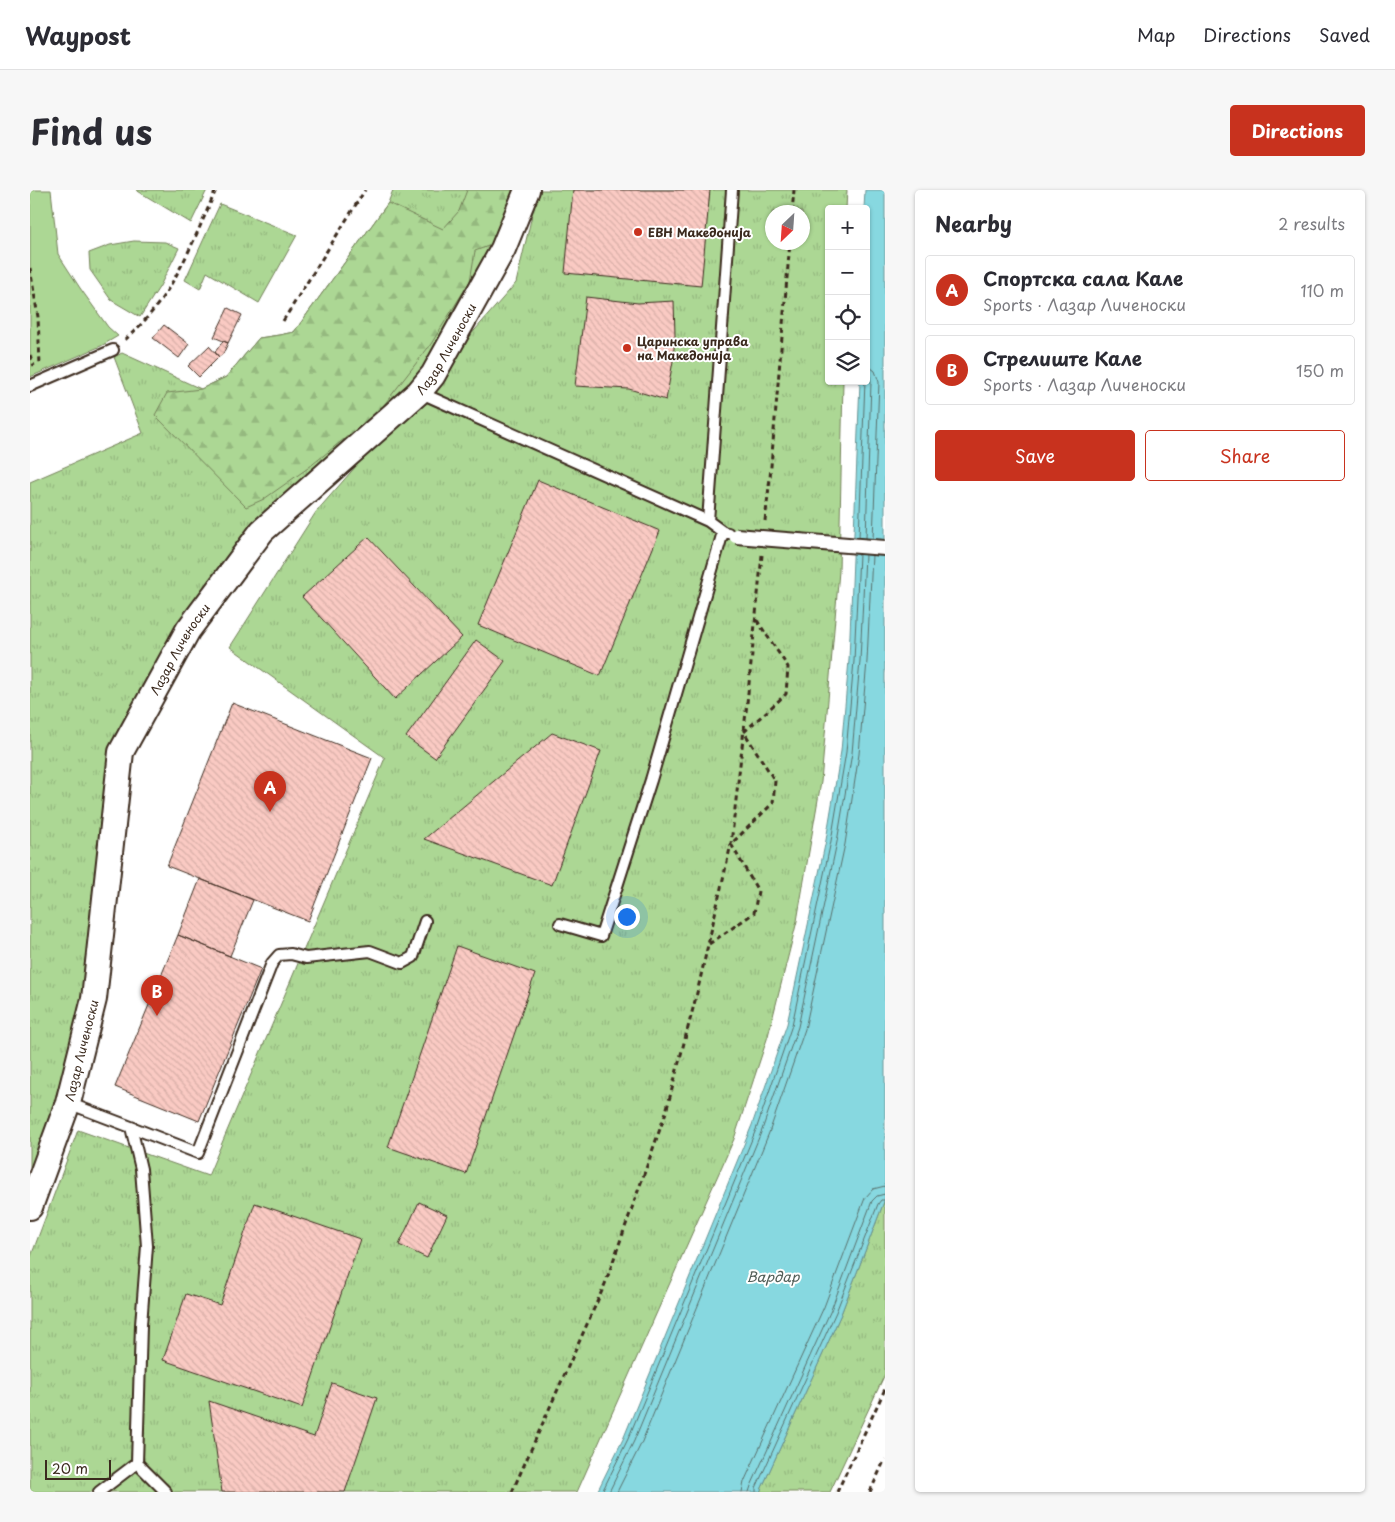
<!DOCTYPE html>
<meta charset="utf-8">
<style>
:root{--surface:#fff;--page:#f7f7f7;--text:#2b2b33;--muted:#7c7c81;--line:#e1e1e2;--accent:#c8321e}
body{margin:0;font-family:"Playpen Sans",sans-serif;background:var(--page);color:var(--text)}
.controls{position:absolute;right:15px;top:15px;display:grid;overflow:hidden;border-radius:5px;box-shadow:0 1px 4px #0004}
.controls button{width:45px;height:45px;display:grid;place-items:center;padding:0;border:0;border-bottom:1px solid var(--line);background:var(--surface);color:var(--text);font:25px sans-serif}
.compass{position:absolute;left:735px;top:15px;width:45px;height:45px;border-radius:50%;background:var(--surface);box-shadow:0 1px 4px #0004;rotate:205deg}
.scale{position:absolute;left:15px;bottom:12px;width:66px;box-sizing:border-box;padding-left:5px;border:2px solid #3b2a1e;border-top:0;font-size:14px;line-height:18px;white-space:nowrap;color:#3b2a1e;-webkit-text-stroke:4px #fff;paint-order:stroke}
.you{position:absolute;left:596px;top:726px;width:18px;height:18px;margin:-12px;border:4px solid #fff;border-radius:50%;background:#1a73e8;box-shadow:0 0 0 8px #1a73e833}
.badge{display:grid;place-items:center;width:32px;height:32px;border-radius:50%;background:var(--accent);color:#fff;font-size:16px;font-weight:700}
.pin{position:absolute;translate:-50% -41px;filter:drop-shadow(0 1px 2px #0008)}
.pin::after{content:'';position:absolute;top:26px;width:18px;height:15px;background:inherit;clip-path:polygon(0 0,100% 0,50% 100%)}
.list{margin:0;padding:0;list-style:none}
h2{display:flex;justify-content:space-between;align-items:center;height:65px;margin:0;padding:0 20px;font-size:21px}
h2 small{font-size:16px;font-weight:400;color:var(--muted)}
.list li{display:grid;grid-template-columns:32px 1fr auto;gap:15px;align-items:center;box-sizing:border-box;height:70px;margin:0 10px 10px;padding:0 10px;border:1px solid var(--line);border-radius:5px}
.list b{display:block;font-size:19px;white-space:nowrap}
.list p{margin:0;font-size:16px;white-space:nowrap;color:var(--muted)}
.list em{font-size:16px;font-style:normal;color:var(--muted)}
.actions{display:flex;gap:10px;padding:15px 20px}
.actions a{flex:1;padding:11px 0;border:1px solid var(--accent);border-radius:5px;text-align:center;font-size:18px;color:var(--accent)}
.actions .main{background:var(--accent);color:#fff}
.icon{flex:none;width:28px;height:28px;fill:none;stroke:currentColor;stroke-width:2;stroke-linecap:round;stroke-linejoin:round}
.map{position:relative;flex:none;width:855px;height:1302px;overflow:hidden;border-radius:5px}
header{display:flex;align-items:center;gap:30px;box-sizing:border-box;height:70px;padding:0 25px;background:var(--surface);border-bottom:1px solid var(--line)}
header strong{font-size:24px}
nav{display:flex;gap:28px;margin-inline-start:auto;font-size:18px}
.intro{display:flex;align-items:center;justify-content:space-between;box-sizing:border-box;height:120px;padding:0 30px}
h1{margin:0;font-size:35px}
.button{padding:12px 22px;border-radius:5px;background:var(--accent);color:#fff;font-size:18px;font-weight:700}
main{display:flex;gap:30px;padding:0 30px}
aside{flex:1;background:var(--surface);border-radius:5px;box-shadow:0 1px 4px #0004}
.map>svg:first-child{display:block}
.grass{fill:url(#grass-tufts);stroke:#748059;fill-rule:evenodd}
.forest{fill:url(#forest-firs);stroke:#748059}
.green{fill:#acd794;stroke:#748059}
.water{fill:#87d8e0;stroke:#699292}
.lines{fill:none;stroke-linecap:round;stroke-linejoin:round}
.shore{stroke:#59706c;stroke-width:1}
.building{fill:url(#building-back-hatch);stroke:#3b2a1e}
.service-casing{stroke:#3b2a1e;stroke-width:14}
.tertiary-casing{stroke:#3b2a1e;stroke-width:28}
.path{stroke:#3b2a1e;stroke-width:3;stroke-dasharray:5 4;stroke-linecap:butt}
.service{stroke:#fff;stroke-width:10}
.tertiary{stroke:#fff;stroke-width:24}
.pedestrian-bridge-casing{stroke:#3b2a1e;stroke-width:18;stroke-linecap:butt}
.pedestrian-bridge{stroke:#fff;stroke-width:14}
.poi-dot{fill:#c8321e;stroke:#fff;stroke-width:2}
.labels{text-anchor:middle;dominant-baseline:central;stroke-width:4;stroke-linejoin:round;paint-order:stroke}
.poi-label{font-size:12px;font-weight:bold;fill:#3b2a1e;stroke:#fff;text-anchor:start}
.street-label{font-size:12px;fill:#3b2a1e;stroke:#fff}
.water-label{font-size:14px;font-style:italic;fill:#525e58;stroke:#fff}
</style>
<header>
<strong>Waypost</strong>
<nav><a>Map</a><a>Directions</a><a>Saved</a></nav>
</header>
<div class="intro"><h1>Find us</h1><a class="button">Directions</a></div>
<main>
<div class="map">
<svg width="855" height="1302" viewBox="0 0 855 1302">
<defs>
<pattern id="grass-tufts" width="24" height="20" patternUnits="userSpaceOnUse" patternTransform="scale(1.25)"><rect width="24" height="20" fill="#acd794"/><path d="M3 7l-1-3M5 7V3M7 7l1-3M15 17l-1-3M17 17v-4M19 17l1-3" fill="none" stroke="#95b97f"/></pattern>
<pattern id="forest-firs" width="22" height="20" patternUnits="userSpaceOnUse" patternTransform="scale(1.25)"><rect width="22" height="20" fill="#acd794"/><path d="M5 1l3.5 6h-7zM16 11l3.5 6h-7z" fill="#95b97f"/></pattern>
<pattern id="building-back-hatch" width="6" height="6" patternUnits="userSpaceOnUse" patternTransform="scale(1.25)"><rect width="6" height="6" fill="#facac3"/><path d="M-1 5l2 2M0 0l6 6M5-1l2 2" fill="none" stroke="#d7aea7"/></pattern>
</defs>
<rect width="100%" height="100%" fill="#fff"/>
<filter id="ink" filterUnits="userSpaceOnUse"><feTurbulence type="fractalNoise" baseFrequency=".02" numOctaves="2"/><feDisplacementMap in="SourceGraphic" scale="10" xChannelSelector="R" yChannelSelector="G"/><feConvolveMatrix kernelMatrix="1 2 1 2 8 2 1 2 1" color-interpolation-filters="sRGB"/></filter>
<g filter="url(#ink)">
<path class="grass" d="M 106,0 L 177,0 L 161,33 Z
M 363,0 L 484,0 L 469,52 L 408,168 L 314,261 L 205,355 L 120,484 L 65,722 L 44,849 L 0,985 L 0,292 L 113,243 L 84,167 L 92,163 L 171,199 L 196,187 L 229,148 L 249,145 L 264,142 L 358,13 Z
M 508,0 L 817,0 L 816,19 L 799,19 L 799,191 L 813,191 L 809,381 L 791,592 L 767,731 L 738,846 L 704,949 L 547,1302 L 0,1302 L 0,1069 L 48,940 L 178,986 L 355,568 L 200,457 L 286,322 L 486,93 ZM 742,22 L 772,22 L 772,52 L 742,52 Z
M 190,14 L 267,45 L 229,113 L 177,82 L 170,99 L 155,90 Z
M 104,51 L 135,52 L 149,58 L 130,96 L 110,127 L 81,110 L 60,80 L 59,63 L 80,55 Z
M 855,1009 L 855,1184 L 800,1302 L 730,1302 L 811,1124 Z"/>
<path class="forest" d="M 437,0 L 484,0 L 469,52 L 445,61 L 440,91 L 401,154 L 350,220 L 278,278 L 234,309 L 216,317 L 125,225 L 137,203 L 171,199 L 196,187 L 229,148 L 249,145 L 264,142 L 358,13 L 413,39 L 429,21 Z"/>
<path class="green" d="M 0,0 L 21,0 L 28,64 L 50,98 L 78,137 L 88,146 L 71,156 L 0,187 Z"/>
<path class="water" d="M 835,0 L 855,0 L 855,1009 L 811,1124 L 730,1302 L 567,1302 L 594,1247 L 722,935 L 757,834 L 796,650 L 811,561 L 819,470 L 830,191 L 836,191 L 836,19 L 834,19 Z"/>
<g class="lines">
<path class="shore" d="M 836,174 L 845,181 L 849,192 L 843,349
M 829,348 L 835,191
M 836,348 L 841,192 L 840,186 L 836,182
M 572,1302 L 598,1249 L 727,937 L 762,835 L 801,651 L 816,562 L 824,471 L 829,364
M 579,1302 L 604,1251 L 732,940 L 768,837 L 807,652 L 822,563 L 830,471 L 835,365
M 587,1302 L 611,1254 L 739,943 L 775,839 L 815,654 L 829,564 L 837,471 L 842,365
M 712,1302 L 714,1292 L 794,1117 L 835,1008 L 843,999 L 855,996
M 719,1302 L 721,1296 L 801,1120 L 842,1011 L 847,1006 L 855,1004
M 726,1302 L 726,1298 L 806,1122 L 848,1014 L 851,1010 L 855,1010"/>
</g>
<path class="building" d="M 543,0 L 680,0 L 671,96 L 535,83 Z
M 556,107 L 608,113 L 644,111 L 645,145 L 643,171 L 636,210 L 599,199 L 545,196 Z
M 198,118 L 212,125 L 198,153 L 184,147 Z
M 134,135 L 159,154 L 149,168 L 123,148 Z
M 193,151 L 198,153 L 193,164 L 189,167 L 185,162 Z
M 179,156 L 189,167 L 169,187 L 158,176 Z
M 508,290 L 630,341 L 570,486 L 448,435 Z
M 338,347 L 432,447 L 365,509 L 272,407 Z
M 446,450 L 475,471 L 405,568 L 376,547 Z
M 202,513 L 342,568 L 278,731 L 137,676 Z
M 522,543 L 571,561 L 522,695 L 394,649 Z
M 170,689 L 223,710 L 200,766 L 148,745 Z
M 148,745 L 231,779 L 169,931 L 85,897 Z
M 427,756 L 505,784 L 436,984 L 358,957 Z
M 389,1012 L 417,1025 L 397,1068 L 369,1055 Z
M 225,1013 L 330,1049 L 272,1218 L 133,1170 L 156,1104 L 190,1115 Z
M 302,1193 L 347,1208 L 315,1302 L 192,1302 L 179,1211 L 284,1247 Z"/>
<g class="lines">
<defs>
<path id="service" d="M 0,196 L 83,160
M 389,202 L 678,331 L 693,342 L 698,343
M 678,331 L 702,0
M 530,734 L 571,746 L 621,590 L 693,342
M 38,913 L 101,937 L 111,979 L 117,1056 L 111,1135 L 107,1273 L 136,1302
M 101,937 L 168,963 L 242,773 L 249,765 L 261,764 L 276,768 L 340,761 L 372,773 L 383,767 L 395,731
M 69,1302 L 107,1273"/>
<g id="tertiary">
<path id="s1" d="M 0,1017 L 38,913 L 64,809 L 91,562 L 158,440 L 232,341 L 389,202 L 403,185 L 473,59 L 497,0"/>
</g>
</defs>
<use href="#service" class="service-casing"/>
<use href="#tertiary" class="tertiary-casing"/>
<path class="path" d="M 762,22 L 764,0
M 0,78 L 8,127 L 10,176
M 253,131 L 335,0
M 95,150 C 101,144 108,138 114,131 C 147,95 166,45 186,0
M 0,165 L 4,176
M 735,331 L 740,288 L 760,52
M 679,754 L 724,723 L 728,701 L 701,654 L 743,613 L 745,591 L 714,542 L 756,504 L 758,477 L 726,429
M 482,1302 L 575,1094 L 636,922 L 667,803 L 701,654 L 717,513 L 732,365
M 807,1302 L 855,1199
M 840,1302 L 855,1269"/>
<use href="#service" class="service"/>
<use href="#tertiary" class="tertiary"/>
<defs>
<path id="pedestrian-bridge" d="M 706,346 L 855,358"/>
</defs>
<use href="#pedestrian-bridge" class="pedestrian-bridge-casing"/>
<use href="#pedestrian-bridge" class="pedestrian-bridge"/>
</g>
</g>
<g class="poi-dot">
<circle cx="608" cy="42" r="5"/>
<circle cx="597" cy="158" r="5"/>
</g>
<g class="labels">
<g class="poi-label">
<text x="618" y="42">ЕВН Македонија</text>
<text x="607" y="151">Царинска управа<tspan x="607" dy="14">на Македонија</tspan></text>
</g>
<g class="street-label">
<text stroke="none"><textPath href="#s1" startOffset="990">Лазар Личеноски</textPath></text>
<text stroke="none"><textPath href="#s1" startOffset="585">Лазар Личеноски</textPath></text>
<text stroke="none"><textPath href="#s1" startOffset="165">Лазар Личеноски</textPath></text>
</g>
<g class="water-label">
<text x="743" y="1086">Вардар</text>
</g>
</g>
</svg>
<div class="controls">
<button>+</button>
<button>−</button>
<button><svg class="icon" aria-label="locate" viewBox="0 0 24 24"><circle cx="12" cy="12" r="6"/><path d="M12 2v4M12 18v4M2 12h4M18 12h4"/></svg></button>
<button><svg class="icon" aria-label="layers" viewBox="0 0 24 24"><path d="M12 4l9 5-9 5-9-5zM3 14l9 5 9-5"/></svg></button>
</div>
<svg class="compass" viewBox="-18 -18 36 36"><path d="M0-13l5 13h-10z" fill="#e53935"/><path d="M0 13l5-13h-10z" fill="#7c7c81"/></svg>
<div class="scale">20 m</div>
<div class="you"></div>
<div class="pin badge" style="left:240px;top:622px">A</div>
<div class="pin badge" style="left:127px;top:826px">B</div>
</div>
<aside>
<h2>Nearby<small>2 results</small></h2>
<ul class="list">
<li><span class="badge">A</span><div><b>Спортска сала Кале</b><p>Sports · Лазар Личеноски</p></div><em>110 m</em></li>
<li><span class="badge">B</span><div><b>Стрелиште Кале</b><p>Sports · Лазар Личеноски</p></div><em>150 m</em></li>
</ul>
<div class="actions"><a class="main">Save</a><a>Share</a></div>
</aside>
</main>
